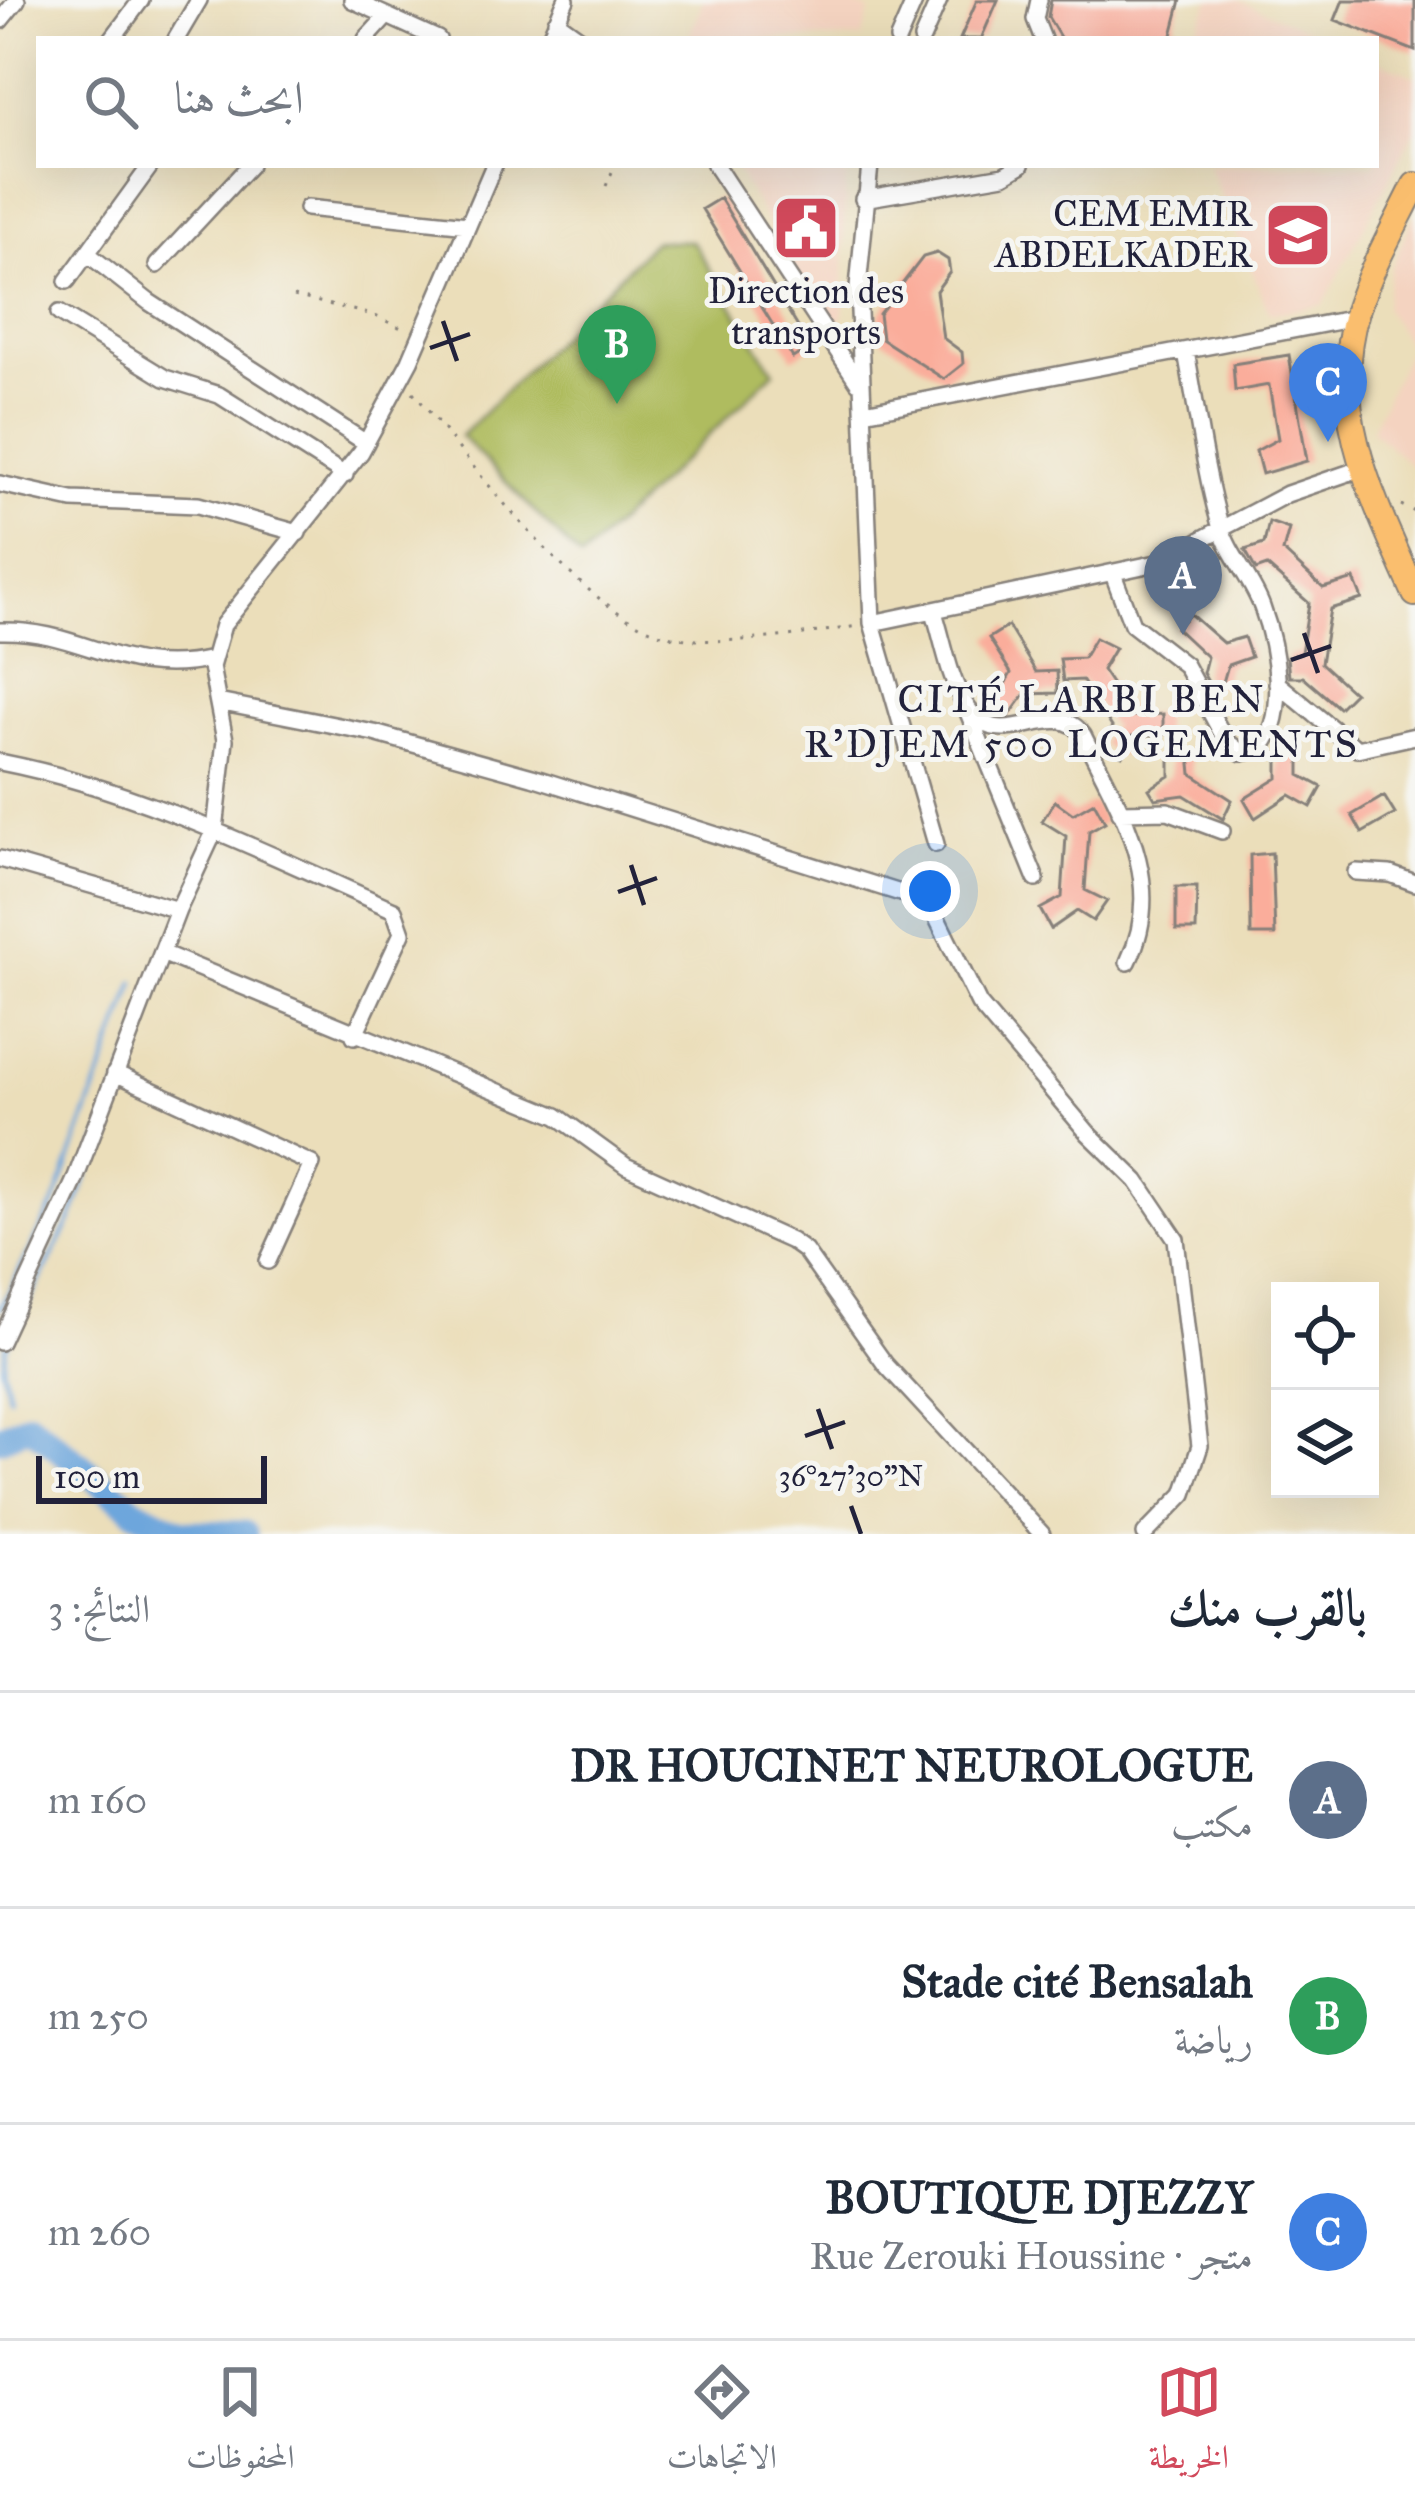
<!DOCTYPE html>
<html lang="ar">
<meta charset="utf-8">
<style>
:root{--surface:#fff;--page:#f6f6f7;--text:#1f2937;--muted:#747a83;--line:#e0e1e3;--accent:#d1495b}
body{margin:0;font-family:"IM FELL Great Primer",Amiri,serif;background:var(--page);color:var(--text);direction:rtl}
.controls{position:absolute;right:36px;bottom:36px;display:grid;overflow:hidden;border-radius:0px;box-shadow:0 12px 48px #0002}
.controls button{width:108px;height:108px;display:grid;place-items:center;padding:0;border:0;border-bottom:3px solid var(--line);background:var(--surface);color:var(--text);font:60px sans-serif}
.scale{position:absolute;left:36px;bottom:30px;width:231px;box-sizing:border-box;padding-left:12px;border:6px solid #22223b;border-top:0;font-size:33px;line-height:42px;white-space:nowrap;color:#22223b;-webkit-text-stroke:9px #f6f6f2;paint-order:stroke}
.you{position:absolute;left:930px;top:891px;width:42px;height:42px;margin:-30px;border:9px solid #fff;border-radius:50%;background:#1a73e8;box-shadow:0 0 0 18px #1a73e833}
.badge{display:grid;place-items:center;width:78px;height:78px;border-radius:50%;background:var(--accent);color:#fff;font-size:39px;font-weight:700}
.pin{position:absolute;translate:-50% -99px;filter:drop-shadow(0 3px 6px #0008)}
.pin::after{content:'';position:absolute;top:63px;width:42px;height:36px;background:inherit;clip-path:polygon(0 0,100% 0,50% 100%)}
.list{margin:0;padding:0;list-style:none}
h2{display:flex;justify-content:space-between;align-items:center;height:156px;margin:0;padding:0 48px;font-size:51px}
h2 small{font-size:39px;font-weight:400;color:var(--muted)}
.list li{display:grid;grid-template-columns:78px 1fr auto;gap:36px;align-items:center;box-sizing:border-box;height:216px;padding:0 48px;border-top:3px solid var(--line)}
.list b{display:block;font-size:45px;white-space:nowrap}
.list p{margin:0;font-size:39px;white-space:nowrap;color:var(--muted)}
.list em{font-size:39px;font-style:normal;color:var(--muted)}
.icon{flex:none;width:66px;height:66px;fill:none;stroke:currentColor;stroke-width:2;stroke-linecap:round;stroke-linejoin:round}
.map{position:relative;flex:none;width:1415px;height:1534px;overflow:hidden;direction:ltr}
.search{position:absolute;background:var(--surface);box-shadow:0 12px 48px #0002;left:36px;right:36px;top:36px;height:132px;display:flex;align-items:center;gap:30px;box-sizing:border-box;padding:0 42px;border-radius:0px;color:var(--muted);font-size:45px}
.sheet{height:804px;background:var(--surface)}
nav{display:flex;justify-content:space-around;align-items:center;box-sizing:border-box;height:168px;border-top:3px solid var(--line);background:var(--surface);font-size:33px;color:var(--muted)}
nav a{display:grid;justify-items:center;gap:6px}
nav .on{color:var(--accent)}
.map>svg:first-child{display:block}
.built{fill:#f4d3c0}
.green{fill:#afbc5e;stroke:#686f4c;stroke-width:3}
.lines{fill:none;stroke-linecap:round;stroke-linejoin:round}
.stream{stroke:#6da6dc;stroke-width:4.5}
.river{stroke:#6da6dc;stroke-width:27}
.building{fill:#faad9b}
.street-casing{stroke:#86807a;stroke-width:20}
.primary-casing{stroke:#86807a;stroke-width:28}
.path{stroke:#86807a;stroke-width:3;stroke-dasharray:3 9;stroke-linecap:butt}
.street{stroke:#fff;stroke-width:15}
.primary{stroke:#fabe6e;stroke-width:24}
.ticks{fill:none;stroke:#22223b;stroke-width:4.5}
.labels{text-anchor:middle;dominant-baseline:central;stroke-width:10;stroke-linejoin:round;paint-order:stroke}
.poi-label{font-size:36px;fill:#22223b;stroke:#f6f6f2;text-anchor:end}
.neighbourhood-label{font-size:39px;letter-spacing:3px;fill:#22223b;stroke:#f6f6f2}
.ticks-label{font-size:30px;text-anchor:middle;fill:#22223b;stroke:#f6f6f2;stroke-width:10;stroke-linejoin:round;paint-order:stroke}
</style>
<div class="map">
<svg width="1415" height="1534" viewBox="0 0 1415 1534">
<rect width="100%" height="100%" fill="#f6f6f2"/>
<filter id="ink" filterUnits="userSpaceOnUse"><feTurbulence type="fractalNoise" baseFrequency=".00833" numOctaves="2"/><feDisplacementMap in="SourceGraphic" scale="24" xChannelSelector="R" yChannelSelector="G"/><feConvolveMatrix kernelMatrix="1 2 1 2 8 2 1 2 1" color-interpolation-filters="sRGB"/></filter>
<filter id="wash" filterUnits="userSpaceOnUse"><feTurbulence type="fractalNoise" baseFrequency=".004" numOctaves="4" result="noise"/><feDisplacementMap in="SourceGraphic" scale="48" xChannelSelector="R" yChannelSelector="G"/><feGaussianBlur stdDeviation="2.7" result="paint"/><feColorMatrix in="noise" values="0 0 0 0 0 0 0 0 0 0 0 0 0 0 0 0 0 1.4 0 .05"/><feComposite in="paint" operator="in"/></filter>
<g filter="url(#wash)">
<rect width="100%" height="100%" fill="#ebdeba"/>
<path class="built" d="M 703,0 L 840,0 L 870,11 L 862,39 L 688,39 Z
M 1210,0 L 1238,0 L 1328,39 L 1193,39 Z
M 1376,60 L 1415,76 L 1415,130 L 1323,305 L 1270,314 L 1208,165 L 1376,165 Z
M 734,165 L 846,165 L 843,318 L 828,327 Z
M 1415,212 L 1415,347 L 1407,344 L 1385,308 L 1390,271 Z
M 1407,353 L 1415,356 L 1415,469 L 1371,430 Z"/>
<path class="green" d="M 654,241 L 692,241 L 774,372 L 581,559 L 461,436 Z"/>
<g class="lines">
<path class="stream" d="M 125,1072 L 151,1005
M 0,1309 L 54,1204 L 135,982
M 9,1396 L 3,1368 L 6,1347 L 72,1217 L 121,1083"/>
<path class="river" d="M 0,1438 L 29,1424 L 135,1510 L 182,1533 L 244,1534"/>
</g>
<g id="blocks">
<path class="building" d="M 977,0 L 998,0 L 981,39 L 960,39 Z
M 1051,0 L 1181,0 L 1171,39 L 1061,39 L 1048,17 Z
M 1343,0 L 1415,0 L 1415,51 L 1335,20 Z
M 720,198 L 810,347 L 793,358 L 702,209 Z
M 937,253 L 948,260 L 950,272 L 936,291 L 943,338 L 962,352 L 963,364 L 944,379 L 882,339 L 879,314 L 923,257 Z
M 1289,355 L 1307,461 L 1262,474 L 1256,451 L 1278,439 L 1269,385 L 1235,391 L 1233,364 Z
M 1269,522 L 1289,529 L 1283,551 L 1323,588 L 1354,579 L 1362,599 L 1330,609 L 1321,663 L 1354,693 L 1339,708 L 1303,677 L 1289,677 L 1287,657 L 1301,653 L 1309,603 L 1267,566 L 1256,570 L 1245,550 L 1264,544 Z
M 1190,614 L 1223,643 L 1244,637 L 1251,657 L 1228,665 L 1222,686 L 1208,682 L 1203,673 L 1207,657 L 1176,628 Z
M 1008,626 L 1036,672 L 1057,671 L 1058,693 L 1025,694 L 1009,716 L 993,706 L 1011,673 L 989,638 Z
M 1095,638 L 1115,648 L 1102,670 L 1133,716 L 1163,714 L 1163,736 L 1132,736 L 1122,756 L 1101,744 L 1112,727 L 1082,680 L 1063,681 L 1060,659 L 1083,658 Z
M 1190,753 L 1192,774 L 1232,800 L 1223,819 L 1184,795 L 1155,799 L 1149,789 L 1170,776 L 1170,755 Z
M 1278,753 L 1300,753 L 1300,775 L 1322,787 L 1311,807 L 1290,795 L 1255,818 L 1244,799 L 1278,778 Z
M 1384,796 L 1395,814 L 1362,833 L 1352,815 Z
M 1055,801 L 1073,814 L 1094,802 L 1105,822 L 1089,831 L 1085,890 L 1107,901 L 1093,921 L 1077,911 L 1051,929 L 1040,909 L 1062,897 L 1066,836 L 1042,821 Z
M 1272,853 L 1275,935 L 1251,935 L 1250,855 Z
M 1176,887 L 1197,887 L 1196,930 L 1176,930 Z"/>
</g>
</g>
<g filter="url(#ink)">
<use href="#blocks" fill-opacity="0" stroke="#86807a" stroke-width="3"/>
<g class="lines">
<defs>
<path id="street" d="M 352,0 L 438,39
M 1039,0 L 1035,19 L 1043,39
M 0,21 L 17,0
M 556,21 L 581,39
M 112,39 L 141,0
M 176,39 L 199,0
M 366,39 L 386,17
M 549,39 L 566,0
M 898,39 L 915,0
M 922,39 L 939,0
M 715,165 L 858,382
M 870,165 L 858,287 L 872,623 L 936,844
M 863,199 L 1004,175 L 1021,165
M 307,208 L 468,225
M 88,254 L 149,302 L 366,443
M 157,265 L 250,165
M 67,281 L 151,165
M 59,313 L 165,378 L 219,395 L 345,475
M 864,412 L 1355,318
M 0,484 L 72,500 L 198,505 L 298,533
M 1113,574 L 1132,624 L 1185,665 L 1226,741 L 1242,753 L 1259,749 C 1290,718 1276,645 1262,607 C 1252,579 1228,554 1220,525 C 1204,469 1197,409 1186,352
M 934,612 C 943,640 949,678 965,704 C 999,761 1053,693 1083,735 C 1119,808 1168,881 1128,962
M 872,623 L 1157,563 L 1287,494 L 1360,469
M 0,631 C 84,629 120,680 213,659
M 1277,683 L 1357,749 L 1415,736
M 218,702 L 374,733 L 532,777 L 929,902 L 979,1004 L 1088,1133 L 1137,1181 L 1176,1239 L 1200,1446 L 1184,1494 L 1145,1534
M 967,710 L 1036,879
M 0,762 C 138,789 266,853 394,910 L 402,933 L 354,1036
M 1120,812 L 1168,811 L 1222,831
M 0,859 L 178,910
M 1356,872 L 1390,874 L 1415,883
M 162,953 L 557,1116 L 626,1166 L 791,1241 L 805,1251 L 885,1364 L 1042,1534
M 115,1073 L 312,1164 L 268,1261
M 0,1342 L 74,1182 L 178,910 L 215,830 L 225,740 L 211,667 L 223,625 L 361,452 L 410,361 L 494,165"/>
<path id="primary" d="M 1415,185 C 1395,226 1371,267 1357,311 C 1326,411 1376,505 1415,594"/>
</defs>
<use href="#street" class="street-casing"/>
<use href="#primary" class="primary-casing"/>
<path class="path" d="M 606,186 L 615,165
M 294,296 L 373,315 L 408,331
M 413,392 C 471,461 584,620 673,637 C 725,647 806,634 858,626
M 1401,505 L 1415,512"/>
<use href="#street" class="street"/>
<use href="#primary" class="primary"/>
</g>
</g>
<path class="ticks" d="M 443,321 L 457,361M 430,348 L 470,334M 1304,633 L 1318,673M 1291,660 L 1331,646M 631,865 L 644,905M 618,892 L 657,878M 818,1409 L 832,1449M 805,1436 L 845,1422M 851,1506 L 861,1534"/>
<defs>
<symbol id="civic-square" viewBox="-11 -11 22 22"><rect x="-9" y="-9" width="18" height="18" rx="4" fill="#d1495b" stroke="#f6f6f2"/><path d="M-.6-6.5H3V-4.5H.6V-3L4-1V1h2V6H-6V1h2V-1L-.6-3ZM-1.2 2.5V6h2.4V2.5Z" fill="#fff"/></symbol>
<symbol id="school-square" viewBox="-11 -11 22 22"><rect x="-9" y="-9" width="18" height="18" rx="4" fill="#d1495b" stroke="#f6f6f2"/><path d="M0-5L7-2L0 1L-7-2ZM-4 1L0 2.5L4 1V4Q0 6-4 4Z" fill="#fff"/></symbol>
</defs>
<g fill-rule="evenodd">
<use href="#civic-square" x="768" y="190" width="76" height="76"/>
<use href="#school-square" x="1260" y="197" width="76" height="76"/>
</g>
<g class="labels">
<g class="poi-label">
<text x="1252" y="214">CEM EMIR<tspan x="1252" dy="41">ABDELKADER</tspan></text>
<text x="806" y="291" text-anchor="middle">Direction des<tspan x="806" dy="41">transports</tspan></text>
</g>
<g class="neighbourhood-label">
<text x="1082" y="699">CITÉ LARBI BEN<tspan x="1082" dy="45">R'DJEM 500 LOGEMENTS</tspan></text>
</g>
</g>
<g class="ticks-label">
<text x="851" y="1486">36°27'30"N</text>
</g>
</svg>
<div class="controls">
<button><svg class="icon" aria-label="locate" viewBox="0 0 24 24"><circle cx="12" cy="12" r="6"/><path d="M12 2v4M12 18v4M2 12h4M18 12h4"/></svg></button>
<button><svg class="icon" aria-label="layers" viewBox="0 0 24 24"><path d="M12 4l9 5-9 5-9-5zM3 14l9 5 9-5"/></svg></button>
</div>
<div class="scale">100 m</div>
<div class="you"></div>
<div class="pin badge" style="left:1183px;top:635px;background:#5c6f8a">A</div>
<div class="pin badge" style="left:617px;top:404px;background:#2e9e5b">B</div>
<div class="pin badge" style="left:1328px;top:442px;background:#3f7fe0">C</div>
<div class="search"><svg class="icon" aria-label="search" viewBox="0 0 24 24"><circle cx="10" cy="10" r="6"/><path d="M15 15l6 6"/></svg>ابحث هنا</div>
</div>
<section class="sheet">
<h2>بالقرب منك<small>النتائج: 3</small></h2>
<ul class="list">
<li><span class="badge" style="background:#5c6f8a">A</span><div><b>DR HOUCINET NEUROLOGUE</b><p>مكتب</p></div><em>160 m</em></li>
<li><span class="badge" style="background:#2e9e5b">B</span><div><b>Stade cité Bensalah</b><p>رياضة</p></div><em>250 m</em></li>
<li><span class="badge" style="background:#3f7fe0">C</span><div><b>BOUTIQUE DJEZZY</b><p>متجر · Rue Zerouki Houssine</p></div><em>260 m</em></li>
</ul>
</section>
<nav>
<a class="on"><svg class="icon" aria-label="map" viewBox="0 0 24 24"><path d="M3 6l6-2 6 2 6-2v14l-6 2-6-2-6 2zM9 4v14M15 6v14"/></svg>الخريطة</a>
<a><svg class="icon" aria-label="directions" viewBox="0 0 24 24"><path d="M12 3l9 9-9 9-9-9zM9 14v-3h6M13 9l2 2-2 2"/></svg>الاتجاهات</a>
<a><svg class="icon" aria-label="saved" viewBox="0 0 24 24"><path d="M7 4h10v16l-5-4-5 4z"/></svg>المحفوظات</a>
</nav>
